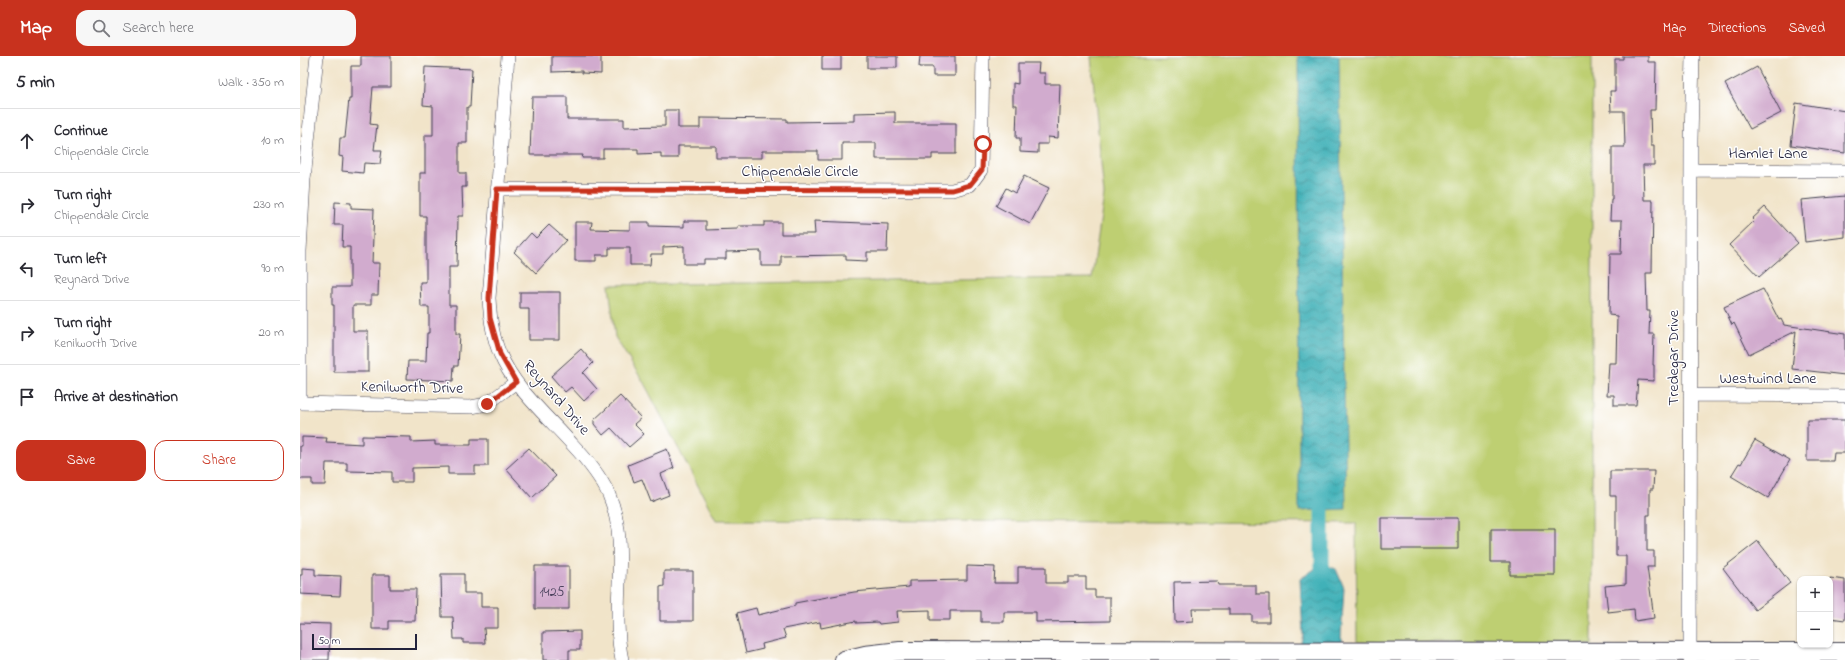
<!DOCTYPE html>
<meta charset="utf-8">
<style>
:root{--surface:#fff;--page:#f7f7f7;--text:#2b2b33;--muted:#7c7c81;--line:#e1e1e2;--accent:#c8321e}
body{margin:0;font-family:"Indie Flower",sans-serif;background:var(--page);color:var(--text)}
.controls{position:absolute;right:12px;bottom:12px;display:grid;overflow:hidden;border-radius:8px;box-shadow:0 1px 3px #0004}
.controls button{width:36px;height:36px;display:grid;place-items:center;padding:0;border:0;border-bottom:1px solid var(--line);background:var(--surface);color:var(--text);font:20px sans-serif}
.scale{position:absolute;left:12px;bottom:10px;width:105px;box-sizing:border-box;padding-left:4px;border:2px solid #22223b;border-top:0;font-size:11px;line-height:14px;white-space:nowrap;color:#22223b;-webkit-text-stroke:3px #fff;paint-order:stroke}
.stop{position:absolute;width:12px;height:12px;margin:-9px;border:3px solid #c8321e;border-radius:50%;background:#fff}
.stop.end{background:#c8321e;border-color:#fff;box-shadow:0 1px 4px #0008}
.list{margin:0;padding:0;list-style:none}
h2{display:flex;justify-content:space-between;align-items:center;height:52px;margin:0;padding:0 16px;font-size:17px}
h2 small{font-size:13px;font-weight:400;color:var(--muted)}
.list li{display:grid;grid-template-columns:26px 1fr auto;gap:12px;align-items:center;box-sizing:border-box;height:64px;padding:0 16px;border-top:1px solid var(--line)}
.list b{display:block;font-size:15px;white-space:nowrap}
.list p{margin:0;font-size:13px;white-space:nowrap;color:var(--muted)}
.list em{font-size:13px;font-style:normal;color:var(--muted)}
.actions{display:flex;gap:8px;padding:12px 16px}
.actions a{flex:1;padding:9px 0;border:1px solid var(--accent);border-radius:12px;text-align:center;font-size:14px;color:var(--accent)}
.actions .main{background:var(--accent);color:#fff}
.icon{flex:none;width:22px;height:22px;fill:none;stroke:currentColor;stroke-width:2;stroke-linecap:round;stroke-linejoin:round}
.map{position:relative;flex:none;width:1545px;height:604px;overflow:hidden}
header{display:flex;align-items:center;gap:24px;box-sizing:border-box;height:56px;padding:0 20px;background:var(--accent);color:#fff}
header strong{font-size:19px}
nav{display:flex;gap:22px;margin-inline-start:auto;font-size:14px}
.search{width:280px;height:36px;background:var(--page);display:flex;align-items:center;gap:10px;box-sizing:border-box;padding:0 14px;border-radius:12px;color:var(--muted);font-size:15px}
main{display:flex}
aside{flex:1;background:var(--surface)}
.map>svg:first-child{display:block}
.green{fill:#becf72;stroke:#707856}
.water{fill:url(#water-waves);stroke:#316a7a}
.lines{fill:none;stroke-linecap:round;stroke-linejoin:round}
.canal{stroke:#40b1b8;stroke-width:15}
.building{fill:#d1abce}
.street-casing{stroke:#413f50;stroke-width:14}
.secondary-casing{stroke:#413f50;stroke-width:20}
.street{stroke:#fff;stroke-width:13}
.secondary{stroke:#fff;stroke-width:18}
.route{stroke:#c8321e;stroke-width:5}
.labels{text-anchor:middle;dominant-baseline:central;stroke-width:3;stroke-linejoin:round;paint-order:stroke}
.number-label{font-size:14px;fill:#4e4460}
.street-label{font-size:16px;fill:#22223b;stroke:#fff}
</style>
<header>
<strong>Map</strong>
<div class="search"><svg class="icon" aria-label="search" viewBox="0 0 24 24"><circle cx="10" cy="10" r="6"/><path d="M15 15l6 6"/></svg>Search here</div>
<nav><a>Map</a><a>Directions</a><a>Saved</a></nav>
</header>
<main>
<aside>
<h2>5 min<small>Walk · 350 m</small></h2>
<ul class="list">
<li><svg class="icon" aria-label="ahead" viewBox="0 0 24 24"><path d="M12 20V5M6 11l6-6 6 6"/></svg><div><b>Continue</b><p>Chippendale Circle</p></div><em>10 m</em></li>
<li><svg class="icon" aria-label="right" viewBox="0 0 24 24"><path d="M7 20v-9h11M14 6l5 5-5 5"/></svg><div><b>Turn right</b><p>Chippendale Circle</p></div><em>230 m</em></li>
<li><svg class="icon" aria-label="left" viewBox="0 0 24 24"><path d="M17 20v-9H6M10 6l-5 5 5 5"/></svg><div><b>Turn left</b><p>Reynard Drive</p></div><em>90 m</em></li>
<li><svg class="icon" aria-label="right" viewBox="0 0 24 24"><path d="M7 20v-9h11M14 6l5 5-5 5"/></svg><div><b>Turn right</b><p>Kenilworth Drive</p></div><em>20 m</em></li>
<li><svg class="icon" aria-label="arrive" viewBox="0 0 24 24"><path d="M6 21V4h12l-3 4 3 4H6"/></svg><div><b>Arrive at destination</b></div></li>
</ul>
<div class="actions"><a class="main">Save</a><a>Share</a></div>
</aside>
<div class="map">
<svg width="1545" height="604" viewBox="0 0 1545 604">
<defs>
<pattern id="water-waves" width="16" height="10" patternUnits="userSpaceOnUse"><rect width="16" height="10" fill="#40b1b8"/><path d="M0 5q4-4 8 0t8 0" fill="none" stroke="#359097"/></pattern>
</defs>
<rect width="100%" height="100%" fill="#fff"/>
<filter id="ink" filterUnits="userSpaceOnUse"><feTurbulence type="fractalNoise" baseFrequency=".025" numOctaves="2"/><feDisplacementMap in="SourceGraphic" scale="8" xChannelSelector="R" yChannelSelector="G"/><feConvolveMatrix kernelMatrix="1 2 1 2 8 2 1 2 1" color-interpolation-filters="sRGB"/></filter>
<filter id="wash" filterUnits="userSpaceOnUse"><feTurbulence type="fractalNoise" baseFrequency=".012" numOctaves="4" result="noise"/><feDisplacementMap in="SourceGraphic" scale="16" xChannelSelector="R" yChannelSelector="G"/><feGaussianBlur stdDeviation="0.9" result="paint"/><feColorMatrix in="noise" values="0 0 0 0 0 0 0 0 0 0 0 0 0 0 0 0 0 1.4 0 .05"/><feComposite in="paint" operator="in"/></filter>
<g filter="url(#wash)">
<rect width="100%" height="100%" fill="#f1e4c9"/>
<path class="green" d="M 791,0 L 1292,0 L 1292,589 L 1057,586 L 1056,467 L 416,464 L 344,327 L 315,281 L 309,229 L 792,222 L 804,139 Z"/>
<path class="water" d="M 998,0 L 1039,0 L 1046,453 L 999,455 Z
M 1022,508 L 1036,513 L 1044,532 L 1041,582 L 1047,604 L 996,604 L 1003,579 L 1000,523 Z"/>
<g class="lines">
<path class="canal" d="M 1022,433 L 1022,527"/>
</g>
<g id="blocks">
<path class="building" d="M 61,0 L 91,0 L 91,31 L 73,31 L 70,68 L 77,69 L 74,94 L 82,94 L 80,108 L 64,107 L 63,117 L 42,115 L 43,101 L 39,100 L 40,82 L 45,82 L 49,43 L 51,43 L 51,10 L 61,10 Z
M 252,0 L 301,0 L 301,18 L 282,17 L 282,15 L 252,16 Z
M 522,0 L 541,0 L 541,14 L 522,14 Z
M 567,0 L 597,0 L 597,12 L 567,12 Z
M 620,0 L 655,0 L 655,20 L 633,20 L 633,11 L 619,11 Z
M 1323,0 L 1348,0 L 1348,6 L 1356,6 L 1355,54 L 1350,54 L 1351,90 L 1354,90 L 1354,109 L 1343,109 L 1344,144 L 1353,144 L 1352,217 L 1346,217 L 1347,255 L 1350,255 L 1349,278 L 1354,278 L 1353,309 L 1354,309 L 1354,325 L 1338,324 L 1336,349 L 1314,349 L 1314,339 L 1307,339 L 1309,307 L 1316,307 L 1317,260 L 1309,259 L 1310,198 L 1321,198 L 1322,164 L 1310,164 L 1311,143 L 1312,143 L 1312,91 L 1325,91 L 1324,55 L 1311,55 L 1310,35 L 1315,35 L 1315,3 L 1323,3 Z
M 718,7 L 739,7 L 738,17 L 745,17 L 745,28 L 760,28 L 758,82 L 748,81 L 748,88 L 738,88 L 738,97 L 720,96 L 720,82 L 716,82 L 717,49 L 713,49 L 713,27 L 718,28 Z
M 125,11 L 172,13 L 170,51 L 167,51 L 167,87 L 159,87 L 159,117 L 166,117 L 166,131 L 162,131 L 163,160 L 158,160 L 157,211 L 149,211 L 149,249 L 156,249 L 156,278 L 160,278 L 158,310 L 154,310 L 153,325 L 107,323 L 108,305 L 126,305 L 127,277 L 129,277 L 129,251 L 121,251 L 120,226 L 126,226 L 126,160 L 120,160 L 120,117 L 125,117 L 125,79 L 133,79 L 133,50 L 123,49 Z
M 1457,11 L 1481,57 L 1450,73 L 1425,28 Z
M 232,41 L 267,41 L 267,63 L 324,63 L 324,71 L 365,70 L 365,54 L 378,54 L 378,72 L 400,72 L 400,62 L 487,63 L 487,66 L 554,65 L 554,57 L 595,56 L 595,67 L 656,67 L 656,98 L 632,98 L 632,103 L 576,103 L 576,87 L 542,87 L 542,104 L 518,104 L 518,95 L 462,95 L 462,102 L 416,102 L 416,90 L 378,90 L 378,102 L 361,102 L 361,97 L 338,98 L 338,93 L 303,93 L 303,102 L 282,102 L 283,99 L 230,99 Z
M 1496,47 L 1545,55 L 1545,97 L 1491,89 Z
M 724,120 L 749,132 L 730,168 L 696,150 L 706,132 L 715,137 Z
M 1545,140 L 1545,181 L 1505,186 L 1501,144 Z
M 35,146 L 51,147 L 51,152 L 74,153 L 72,207 L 79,207 L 78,239 L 71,239 L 71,249 L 53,249 L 53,275 L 68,275 L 68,316 L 34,316 L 34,249 L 32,249 L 32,231 L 50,231 L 50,191 L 42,191 L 43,169 L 34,169 Z
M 1465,151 L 1498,187 L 1459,221 L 1429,189 L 1454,165 L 1452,163 Z
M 384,165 L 406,165 L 406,174 L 438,173 L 438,170 L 464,170 L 464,166 L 481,166 L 481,178 L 515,178 L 514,165 L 588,168 L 587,196 L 567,196 L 567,205 L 546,204 L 546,199 L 481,200 L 481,210 L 461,210 L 461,195 L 426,196 L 426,203 L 404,203 L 404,208 L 384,208 L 384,190 L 363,191 L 363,198 L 351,198 L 350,209 L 330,209 L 330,192 L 309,192 L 309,199 L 296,199 L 296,205 L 275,205 L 275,166 L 292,166 L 291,173 L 330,174 L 330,166 L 349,166 L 349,170 L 384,171 Z
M 249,169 L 266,184 L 236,217 L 214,196 L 231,177 L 236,182 Z
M 1463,233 L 1479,264 L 1481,263 L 1484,269 L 1545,278 L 1545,319 L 1492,313 L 1496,275 L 1449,298 L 1434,267 L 1432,269 L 1424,251 Z
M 220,236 L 260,236 L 260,284 L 229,284 L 229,253 L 220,253 Z
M 281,293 L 293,307 L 283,317 L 297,333 L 284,345 L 271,331 L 265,336 L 251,320 Z
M 320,340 L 341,362 L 334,368 L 344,378 L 329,391 L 311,372 L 303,379 L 294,368 L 294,364 Z
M 1507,364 L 1545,364 L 1545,397 L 1534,397 L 1533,405 L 1507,405 Z
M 62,380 L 111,381 L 111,386 L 135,385 L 135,389 L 171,389 L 171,383 L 188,383 L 188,410 L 175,410 L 175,418 L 148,418 L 148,411 L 112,412 L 112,426 L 92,426 L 92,416 L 47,415 L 47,407 L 26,407 L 25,429 L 12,429 L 12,423 L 0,423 L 0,390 L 2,390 L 2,381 L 27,382 L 26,386 L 62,388 Z
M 1455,384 L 1490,404 L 1468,442 L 1431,420 L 1439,407 L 1441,408 Z
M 229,392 L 256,420 L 232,442 L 206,413 Z
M 367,393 L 374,412 L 361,418 L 369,439 L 351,446 L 342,423 L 334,426 L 328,409 Z
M 1310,415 L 1354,415 L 1353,433 L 1350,433 L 1350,459 L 1347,459 L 1347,495 L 1354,495 L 1354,511 L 1347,511 L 1354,562 L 1335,565 L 1334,553 L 1308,556 L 1305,530 L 1326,528 L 1326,500 L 1316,500 L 1316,440 L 1310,440 Z
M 1081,462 L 1158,462 L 1158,493 L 1081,493 Z
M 1191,473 L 1255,473 L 1255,519 L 1210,519 L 1210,506 L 1191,506 Z
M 1458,485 L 1490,527 L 1455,554 L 1423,512 Z
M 235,510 L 269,510 L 269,553 L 235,553 Z
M 667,510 L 695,511 L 694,527 L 718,527 L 718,511 L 746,511 L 746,527 L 768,527 L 768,521 L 786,521 L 786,534 L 795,534 L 795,541 L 810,541 L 810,565 L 736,566 L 736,556 L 704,556 L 704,566 L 681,566 L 681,555 L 650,555 L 650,564 L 630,564 L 630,554 L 597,555 L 598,566 L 579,568 L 578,566 L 556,567 L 556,565 L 521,572 L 520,566 L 483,573 L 486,582 L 462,588 L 463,593 L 446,597 L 437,557 L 456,552 L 458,559 L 495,550 L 495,547 L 554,536 L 609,531 L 609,525 L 667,524 Z
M 2,512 L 15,513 L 15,519 L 41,520 L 40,540 L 0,538 L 0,519 L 2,519 Z
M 364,515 L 393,515 L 393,565 L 360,565 L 360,531 L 364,530 Z
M 141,518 L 164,518 L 164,537 L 181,537 L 181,551 L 198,551 L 198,572 L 184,572 L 185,587 L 163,587 L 163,583 L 154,583 L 153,561 L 142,561 Z
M 72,519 L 90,519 L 90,533 L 116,533 L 115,565 L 89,565 L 89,573 L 72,573 Z
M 1530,522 L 1545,524 L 1545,564 L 1530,562 Z
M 917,525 L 918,529 L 956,529 L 956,538 L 969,538 L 969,566 L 952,566 L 952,559 L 929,559 L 929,553 L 892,553 L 893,565 L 875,566 L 874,526 Z
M 0,567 L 30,568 L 29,604 L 0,604 Z
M 280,575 L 280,594 L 269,594 L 269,604 L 243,604 L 243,576 Z"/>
</g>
</g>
<g filter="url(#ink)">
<use href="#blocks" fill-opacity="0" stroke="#413f50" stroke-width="1"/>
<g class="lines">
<defs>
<path id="street" d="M 208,0 L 189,242 C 190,261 192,280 200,298 C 214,332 248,361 272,388 C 286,403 300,419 309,439 C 331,491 310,550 322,604
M 1391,114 L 1545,115
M 197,133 L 652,134 L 670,129 L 681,114 L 683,0
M 1390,339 L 1545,340
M 0,347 L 0,195 L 4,123 L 17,0
M 0,347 L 171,351 L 187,348 L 216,326
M 1390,604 L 1391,84 L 1393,0"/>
<path id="secondary" d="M 544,604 L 565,599 L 600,595 L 1545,596"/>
</defs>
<use href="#street" class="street-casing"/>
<use href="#secondary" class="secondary-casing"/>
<use href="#street" class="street"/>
<use href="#secondary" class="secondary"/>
</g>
</g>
<g class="lines" filter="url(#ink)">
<path class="route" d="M 187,348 L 216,326 L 200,298 L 190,262 L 189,242 L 197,133 L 652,134 L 670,129 L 682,114 L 683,88"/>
</g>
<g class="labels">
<g class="number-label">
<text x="252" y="536">1425</text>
</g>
<g class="street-label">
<text x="1468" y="98">Hamlet Lane</text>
<text x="500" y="116">Chippendale Circle</text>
<text transform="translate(1374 302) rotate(-90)">Tredegar Drive</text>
<text x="1468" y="323">Westwind Lane</text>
<text transform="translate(112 332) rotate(1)">Kenilworth Drive</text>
<text transform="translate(256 342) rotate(49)">Reynard Drive</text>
</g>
</g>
</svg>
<div class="controls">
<button>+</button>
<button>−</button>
</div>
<div class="scale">50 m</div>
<div class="stop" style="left:683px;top:88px"></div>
<div class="stop end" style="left:187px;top:348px"></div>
</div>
</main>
